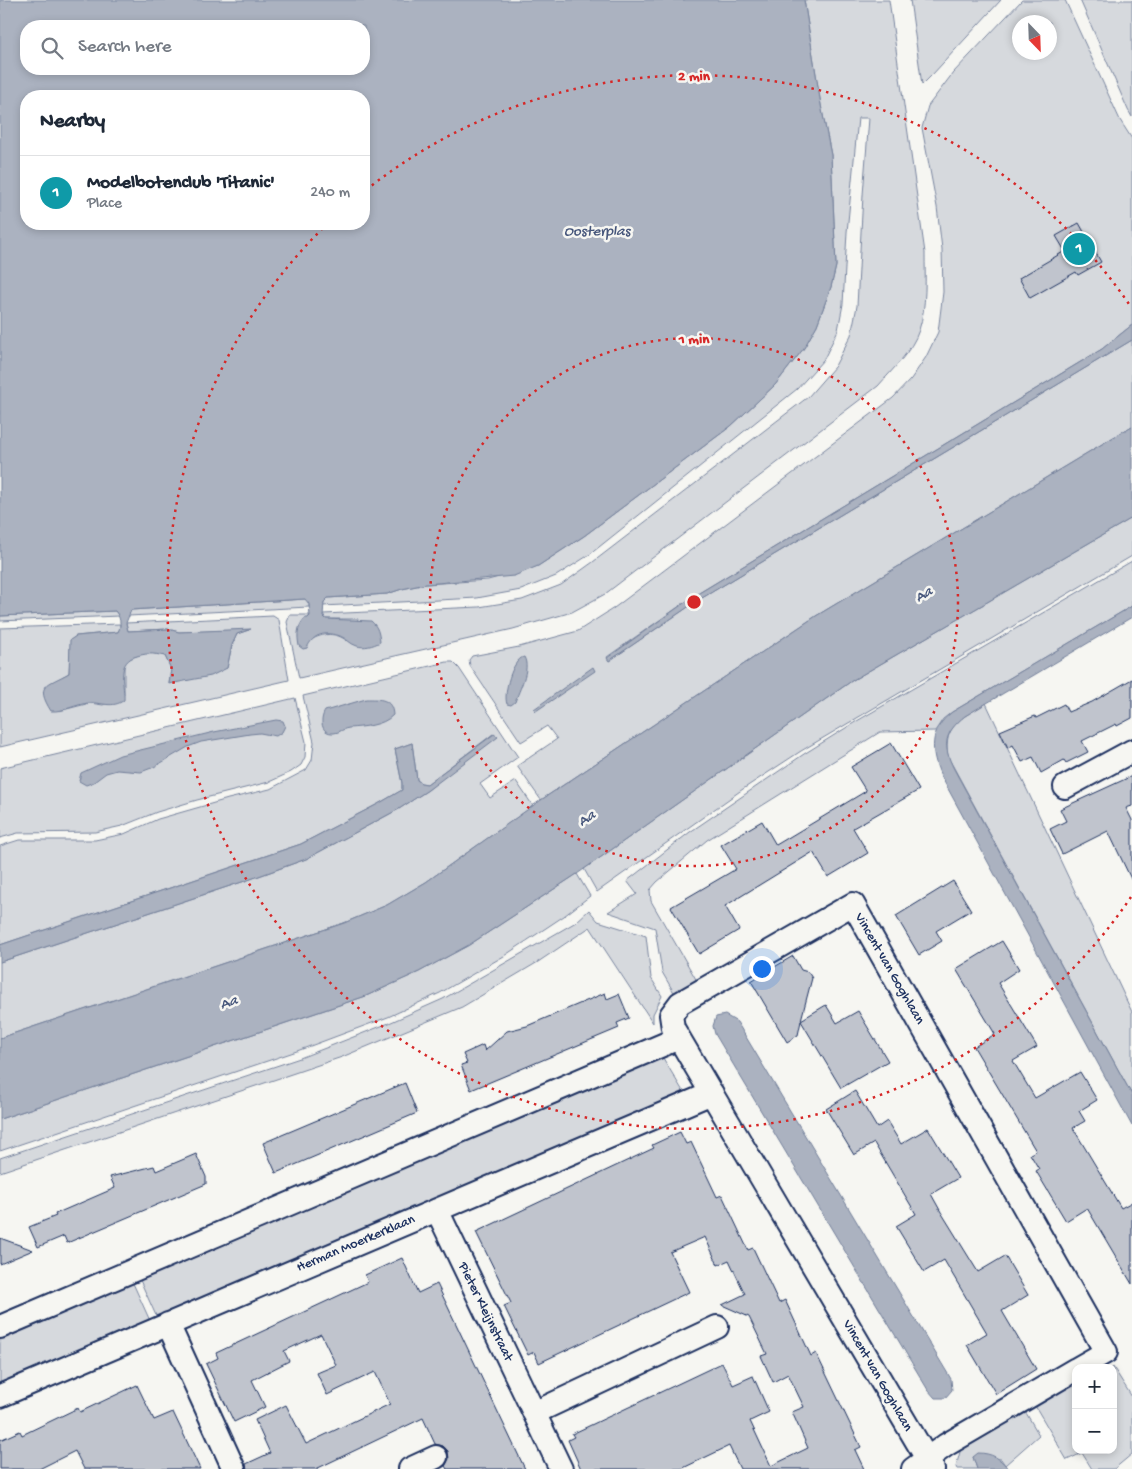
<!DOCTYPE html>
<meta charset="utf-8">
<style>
:root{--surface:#fff;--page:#f2f2f3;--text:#1f2937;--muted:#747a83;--line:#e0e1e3;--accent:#7c3aed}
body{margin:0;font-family:"Gochi Hand",sans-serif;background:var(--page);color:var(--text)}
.controls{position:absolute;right:15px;bottom:15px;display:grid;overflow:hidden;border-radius:10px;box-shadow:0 2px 8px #0003}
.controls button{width:45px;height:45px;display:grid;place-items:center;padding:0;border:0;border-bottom:1px solid var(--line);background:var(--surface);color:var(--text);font:25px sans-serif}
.compass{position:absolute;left:1012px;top:15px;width:45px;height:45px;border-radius:50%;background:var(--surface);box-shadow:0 2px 8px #0003;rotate:157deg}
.you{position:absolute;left:761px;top:968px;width:18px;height:18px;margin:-12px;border:4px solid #fff;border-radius:50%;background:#1a73e8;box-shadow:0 0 0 8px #1a73e833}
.badge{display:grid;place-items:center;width:32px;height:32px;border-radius:50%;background:var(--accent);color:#fff;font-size:16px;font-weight:700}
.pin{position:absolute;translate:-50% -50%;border:2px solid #fff;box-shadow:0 1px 5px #0006}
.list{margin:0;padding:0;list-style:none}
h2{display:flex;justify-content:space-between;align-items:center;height:65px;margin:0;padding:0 20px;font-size:21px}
h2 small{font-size:16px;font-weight:400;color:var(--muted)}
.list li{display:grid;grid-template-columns:32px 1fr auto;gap:15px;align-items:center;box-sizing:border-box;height:75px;padding:0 20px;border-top:1px solid var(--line)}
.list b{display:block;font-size:19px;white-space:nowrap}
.list p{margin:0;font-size:16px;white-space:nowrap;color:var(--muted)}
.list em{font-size:16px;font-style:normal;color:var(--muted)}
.icon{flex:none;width:28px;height:28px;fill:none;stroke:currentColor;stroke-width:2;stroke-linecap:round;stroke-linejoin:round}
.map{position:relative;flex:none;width:1132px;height:1469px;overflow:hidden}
.search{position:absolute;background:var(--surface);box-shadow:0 2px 8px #0003;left:20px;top:20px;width:350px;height:55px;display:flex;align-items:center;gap:12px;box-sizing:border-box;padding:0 18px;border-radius:20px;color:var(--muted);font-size:19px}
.panel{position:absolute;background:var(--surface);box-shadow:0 2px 8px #0003;left:20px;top:90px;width:350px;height:140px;border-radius:20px}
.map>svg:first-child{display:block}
.green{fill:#d6d9dd;stroke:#78849e;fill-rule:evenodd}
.water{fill:#abb2c0;stroke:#717e99;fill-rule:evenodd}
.building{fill:#c0c4cd;stroke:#1b2f5e}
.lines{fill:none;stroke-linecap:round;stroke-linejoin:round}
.minor-casing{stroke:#1b2f5e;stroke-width:26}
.minor{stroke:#f6f6f2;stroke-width:22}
.ring{fill:none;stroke:#d62828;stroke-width:2.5;stroke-dasharray:2.5 5}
.labels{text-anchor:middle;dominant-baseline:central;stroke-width:5;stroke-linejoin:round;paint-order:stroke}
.street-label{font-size:14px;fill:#1b2f5e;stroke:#f6f6f2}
.water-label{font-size:15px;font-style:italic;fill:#46567b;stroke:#f6f6f2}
.centre{fill:#d62828;stroke:#f6f6f2;stroke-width:2.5}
.ring-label{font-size:15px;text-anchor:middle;font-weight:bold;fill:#d62828;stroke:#f6f6f2;stroke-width:5;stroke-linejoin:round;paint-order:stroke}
</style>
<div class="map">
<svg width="1132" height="1469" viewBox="0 0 1132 1469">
<rect width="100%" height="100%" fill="#f6f6f2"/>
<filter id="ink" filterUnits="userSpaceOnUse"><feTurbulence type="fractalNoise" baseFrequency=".02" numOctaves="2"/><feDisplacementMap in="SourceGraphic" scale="10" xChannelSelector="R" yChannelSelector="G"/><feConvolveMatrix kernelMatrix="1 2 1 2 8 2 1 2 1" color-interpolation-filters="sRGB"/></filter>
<g filter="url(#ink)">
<path class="green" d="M 804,0 L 889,0 L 925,253 C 925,278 927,305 919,330 C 912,351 893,369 878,386 L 605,594 L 572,612 L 513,629 L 299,678 L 287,622 L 290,615 L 310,615 L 308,618 L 311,640 C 323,633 336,632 347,641 L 358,619 L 326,619 L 323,614 L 479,607 L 522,600 L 561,585 L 593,562 L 808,397 L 835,366 L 851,335 L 857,306 L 863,195 L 869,118 L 858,118 L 847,232 L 843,304 L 838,330 L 824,359 L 797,389 L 589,555 L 556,576 L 521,590 L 477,598 L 323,606 L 324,602 L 328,598 L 387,594 L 402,589 L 426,584 L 488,580 L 538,566 L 584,536 L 731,426 L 775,385 L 804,348 L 817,325 L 831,287 L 836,266 L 831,155 L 821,105 Z
M 910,0 L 1001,0 L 932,75 L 922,85 Z
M 1022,0 L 1065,0 L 1120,120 L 1132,139 L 1132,325 L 1102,349 L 694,596 L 607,657 L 609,661 L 697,601 L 1132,340 L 1132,426 L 816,616 L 541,800 L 517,766 L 557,739 L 547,726 L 521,742 L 470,666 L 469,660 L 472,656 L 519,647 L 578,631 L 614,608 L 893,398 L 911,379 L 926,357 L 938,332 L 943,292 L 942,249 L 937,207 L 922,128 L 928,106 L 953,73 ZM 1020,22 L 1050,22 L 1050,52 L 1020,52 Z
M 1080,0 L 1132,0 L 1132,117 L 1128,110 Z
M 1132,518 L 1132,556 L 801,751 L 743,789 L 597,892 L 584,869 L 853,680 Z
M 1132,561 L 1132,606 L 952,712 L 943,719 L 935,731 L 880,732 L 707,840 L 657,882 L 650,890 L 651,901 L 697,981 L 676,996 L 662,972 L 655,928 L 608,912 L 637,894 L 627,881 L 690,832 L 804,754 L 857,721 Z
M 306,599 L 309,603 L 309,607 L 128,616 L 131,610 Z
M 115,611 L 119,616 L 0,621 L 0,616 Z
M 273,616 L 279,620 L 289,680 L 0,747 L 0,628 L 120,624 L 120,628 L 118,632 L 76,636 L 71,640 L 69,673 L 44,687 L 59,711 L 90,703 L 103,705 L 124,695 L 124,665 L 128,659 L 147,652 L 165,656 L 171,669 L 169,684 L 227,668 L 232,645 L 237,634 L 249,630 L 179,632 L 168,629 L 128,631 L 126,623 Z
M 447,662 L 453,662 L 459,668 L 518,757 L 480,784 L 490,798 L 516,781 L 533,806 L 426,882 L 387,905 L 344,923 L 0,1038 L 0,962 L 245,881 L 306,859 L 399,809 L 428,790 L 493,734 L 427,784 L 421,783 L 417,780 L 412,743 L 395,749 L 402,783 L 402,790 L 378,804 L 301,844 L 0,945 L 0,846 L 19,840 L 95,840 L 124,834 L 158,819 L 228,799 L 270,789 L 306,770 L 312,760 L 314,742 L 303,696 Z
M 295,698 L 306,742 L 305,757 L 301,765 L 291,772 L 269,782 L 197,800 L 157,812 L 122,826 L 95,832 L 18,833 L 0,838 L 0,768 Z
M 986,703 L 1132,1012 L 1132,1095 L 948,757 C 943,724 961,719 986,703 Z
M 577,874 L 590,896 L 564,916 L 504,956 L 440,993 L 388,1017 L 297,1051 L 0,1151 L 0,1119 L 366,996 L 419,972 L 469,945 Z
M 589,910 L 598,921 L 646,936 L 651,978 L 662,996 L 653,1014 L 653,1023 L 590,927 L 538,962 L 462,1007 L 342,1057 L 0,1172 L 0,1158 L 300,1058 L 389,1023 L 443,999 L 576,922 Z
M 663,1058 L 684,1093 L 158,1320 L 139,1278 L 653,1060 Z
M 132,1281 L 151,1323 L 0,1387 L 0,1337 Z
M 1113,1367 L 1132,1397 L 1132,1454 L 1114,1469 L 1092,1469 L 1082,1453 L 1067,1460 L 1031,1399 L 1071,1375 L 1076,1384 L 1076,1450 L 1113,1450 L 1113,1368 L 1112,1368 Z
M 1022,1406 L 1039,1435 L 1005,1465 L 1001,1459 L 973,1457 L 977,1469 L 957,1469 L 956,1467 L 961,1448 Z"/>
<path class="water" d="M 0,0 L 804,0 L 821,105 L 831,155 L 836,266 L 831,287 L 817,325 L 804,348 L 775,385 L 731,426 L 584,536 L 538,566 L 514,576 L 426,584 L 402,589 L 387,594 L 328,598 L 324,602 L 323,616 L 326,619 L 371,621 C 378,627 379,633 380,642 C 373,646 364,648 357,646 C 350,644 346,638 340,636 C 325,631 313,634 307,648 L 303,649 L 299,646 C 297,635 297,627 305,618 L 308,618 L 310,616 L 309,604 L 305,599 L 131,610 L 126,623 L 128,631 L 168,629 L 179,632 L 251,629 L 237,634 L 232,645 L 227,668 L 211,676 L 169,684 L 171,669 L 165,656 C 152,653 146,653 134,657 C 116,664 125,686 124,700 C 113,709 101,702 89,703 C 76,704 64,712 51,711 C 34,684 48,685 69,673 L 70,640 L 76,636 L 118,632 C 122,625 120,616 115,611 L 0,616 ZM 26,26 L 364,26 L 364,69 L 26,69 ZM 364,96 L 364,224 L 26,224 L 26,96 Z
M 1132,325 L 1132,340 L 697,601 L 609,661 L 607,658 L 694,596 L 1102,349 Z
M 1132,426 L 1132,518 L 853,680 L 577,874 L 469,945 L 419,972 L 366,996 L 0,1119 L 0,1038 L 344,923 L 387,905 L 426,882 L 541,800 L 816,616 Z
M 1132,606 L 1132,617 L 965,716 C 944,733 942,745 954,769 L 1132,1095 L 1132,1126 L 941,776 C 930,751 929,730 952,712 Z
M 524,657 C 531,669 519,690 515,702 L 511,705 L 507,704 C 503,694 512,659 524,657 Z
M 593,667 L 595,671 L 536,711 L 534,709 Z
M 366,699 C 380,699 392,698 393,715 C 383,726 362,727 349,728 C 344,728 339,733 334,733 C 320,734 320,719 325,711 Z
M 276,720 L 283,721 L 285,726 L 282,732 L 276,736 L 260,733 L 250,734 L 201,742 L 188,747 L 154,767 L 141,772 L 117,770 L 106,773 L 94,782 L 86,785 L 79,781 L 81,773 L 120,755 L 214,732 Z
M 494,734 L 498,737 L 428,790 L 399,809 L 306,859 L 245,881 L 0,962 L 0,945 L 301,844 L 378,804 L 402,790 L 402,783 L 395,749 L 412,743 L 417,780 L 421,783 L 427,784 Z
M 725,1015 L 737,1022 L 951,1379 L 952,1390 L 945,1398 L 935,1398 L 928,1390 L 715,1034 L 713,1026 L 716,1017 Z
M 978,1453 C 991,1453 1001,1458 1008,1469 L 977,1469 L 973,1457 Z"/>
<path class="building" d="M 1079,223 L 1101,262 L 1078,275 L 1076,272 L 1030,298 L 1019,278 L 1065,251 L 1056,236 Z
M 1132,679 L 1132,718 L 1117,726 L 1116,724 L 1082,741 L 1088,752 L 1066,763 L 1064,760 L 1041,773 L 1033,757 L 1022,762 L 1013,745 L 1008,748 L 1000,731 L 1035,716 L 1036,718 L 1064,704 L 1068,712 L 1092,702 Z
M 891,743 L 919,790 L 853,828 L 868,853 L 828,877 L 813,852 L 725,906 L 739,930 L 699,954 L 671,907 L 736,869 L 721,845 L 762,821 L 776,845 L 866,791 L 851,767 Z
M 1132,776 L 1132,806 L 1126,808 L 1132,820 L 1132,881 L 1108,831 L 1062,854 L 1050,829 L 1066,821 L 1060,809 Z
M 953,881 L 971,910 L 936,931 L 942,941 L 919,955 L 896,916 Z
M 1002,941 L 1019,969 L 998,983 L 1037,1047 L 1013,1061 L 1035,1098 L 1080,1072 L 1097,1100 L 1079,1111 L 1085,1121 L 1073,1128 L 1121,1208 L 1132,1202 L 1132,1284 L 1087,1208 L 1066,1221 L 1036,1171 L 1039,1169 L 1030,1154 L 1036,1151 L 974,1047 L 995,1034 L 956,969 Z
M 793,956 L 801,970 L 808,972 L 812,978 L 801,1020 L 826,1005 L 837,1023 L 858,1011 L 888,1061 L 841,1088 L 801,1021 L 798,1035 L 787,1042 L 751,981 Z
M 605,993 L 607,999 L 619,994 L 629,1018 L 617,1023 L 619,1028 L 471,1090 L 461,1065 L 467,1063 L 463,1054 L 483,1045 L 485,1051 L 507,1031 L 527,1026 Z
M 405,1083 L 417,1113 L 276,1173 L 263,1143 Z
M 855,1091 L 877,1128 L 887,1121 L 901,1144 L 928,1128 L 958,1178 L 931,1194 L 941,1212 L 978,1272 L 1005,1256 L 1028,1295 L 1002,1311 L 1036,1369 L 996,1394 L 967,1345 L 987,1333 L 944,1260 L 924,1272 L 896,1226 L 916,1214 L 874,1143 L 854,1155 L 826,1109 Z
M 680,1132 L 686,1144 L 691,1142 L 717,1197 L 722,1195 L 748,1250 L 753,1248 L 779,1303 L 785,1300 L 811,1356 L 816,1353 L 861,1447 L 855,1450 L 864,1469 L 740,1469 L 729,1446 L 681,1469 L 581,1469 L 568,1440 L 574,1437 L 572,1434 L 722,1363 L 733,1385 L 753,1376 L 769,1412 L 750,1421 L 771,1466 L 808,1448 L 792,1412 L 804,1407 L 788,1374 L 773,1382 L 761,1356 L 767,1354 L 749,1317 L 722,1305 L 745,1294 L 729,1260 L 718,1265 L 705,1237 L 670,1252 L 689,1292 L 539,1363 L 534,1352 L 528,1355 L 504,1306 L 511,1303 L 476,1232 L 654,1148 L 652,1145 Z
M 196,1154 L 206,1177 L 206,1184 L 67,1243 L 64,1236 L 38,1247 L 29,1227 L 56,1216 L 55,1214 L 115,1188 L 110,1177 L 154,1166 L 156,1171 Z
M 0,1238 L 33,1250 L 0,1264 Z
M 402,1258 L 418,1293 L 437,1284 L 525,1469 L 447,1469 L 445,1466 L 449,1459 L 448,1451 L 443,1446 L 435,1444 L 423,1418 L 316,1469 L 247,1469 L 246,1464 L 270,1453 L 255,1420 L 282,1407 L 286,1405 L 306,1444 L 390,1404 L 375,1372 L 327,1395 L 317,1373 L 336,1365 L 321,1334 L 284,1351 L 289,1361 L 252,1380 L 265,1407 L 234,1422 L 206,1364 L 218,1358 L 216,1353 L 368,1282 L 365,1275 Z
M 137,1385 L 154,1420 L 173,1412 L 200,1469 L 84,1469 L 75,1451 L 39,1469 L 0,1469 L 0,1440 L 20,1431 L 22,1435 L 78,1408 L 80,1412 Z"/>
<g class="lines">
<defs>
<path id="minor" d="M 1065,787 L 1132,751
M 437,1210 L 561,1469
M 168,1324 L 234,1469
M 0,1327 L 679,1038
M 0,1396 L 712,1093
M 534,1413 L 717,1327
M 410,1469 L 436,1457
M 913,1469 L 946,1445 L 1076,1369
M 933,1469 L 673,1028 L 671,1015 L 680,1003 L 853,904 L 1106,1352 L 1078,1368"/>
</defs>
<use href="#minor" class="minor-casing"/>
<use href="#minor" class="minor"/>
</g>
</g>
<g class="ring">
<circle cx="694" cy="602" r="264"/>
<path d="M1131 897A527 527 0 1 1 325 226M366 190A527 527 0 0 1 1131 307"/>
</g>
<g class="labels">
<g class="street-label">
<text transform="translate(889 969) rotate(60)">Vincent van Goghlaan</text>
<text transform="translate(356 1244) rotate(-23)">Herman Moerkerklaan</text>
<text transform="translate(485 1312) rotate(64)">Pieter Kleijnstraat</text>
<text transform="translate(877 1376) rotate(60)">Vincent van Goghlaan</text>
</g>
<g class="water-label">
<text x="597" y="232">Oosterplas</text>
<text transform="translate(924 595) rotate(-31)">Aa</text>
<text transform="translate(587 819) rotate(-34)">Aa</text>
<text transform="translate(229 1003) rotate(-19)">Aa</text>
</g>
</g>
<circle cx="694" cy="602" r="8" class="centre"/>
<g class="ring-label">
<text x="694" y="80">2 min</text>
<text x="694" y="343">1 min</text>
</g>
</svg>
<div class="controls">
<button>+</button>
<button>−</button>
</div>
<svg class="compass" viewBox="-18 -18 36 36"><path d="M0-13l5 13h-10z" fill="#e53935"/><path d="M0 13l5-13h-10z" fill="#747a83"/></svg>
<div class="you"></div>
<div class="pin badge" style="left:1079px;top:249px;background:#0f9aa8">1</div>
<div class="search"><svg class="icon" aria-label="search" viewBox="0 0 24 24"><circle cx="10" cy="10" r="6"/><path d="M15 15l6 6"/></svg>Search here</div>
<section class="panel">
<h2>Nearby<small></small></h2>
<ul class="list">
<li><span class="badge" style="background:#0f9aa8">1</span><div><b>Modelbotenclub 'Titanic'</b><p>Place</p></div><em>240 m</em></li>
</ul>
</section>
</div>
